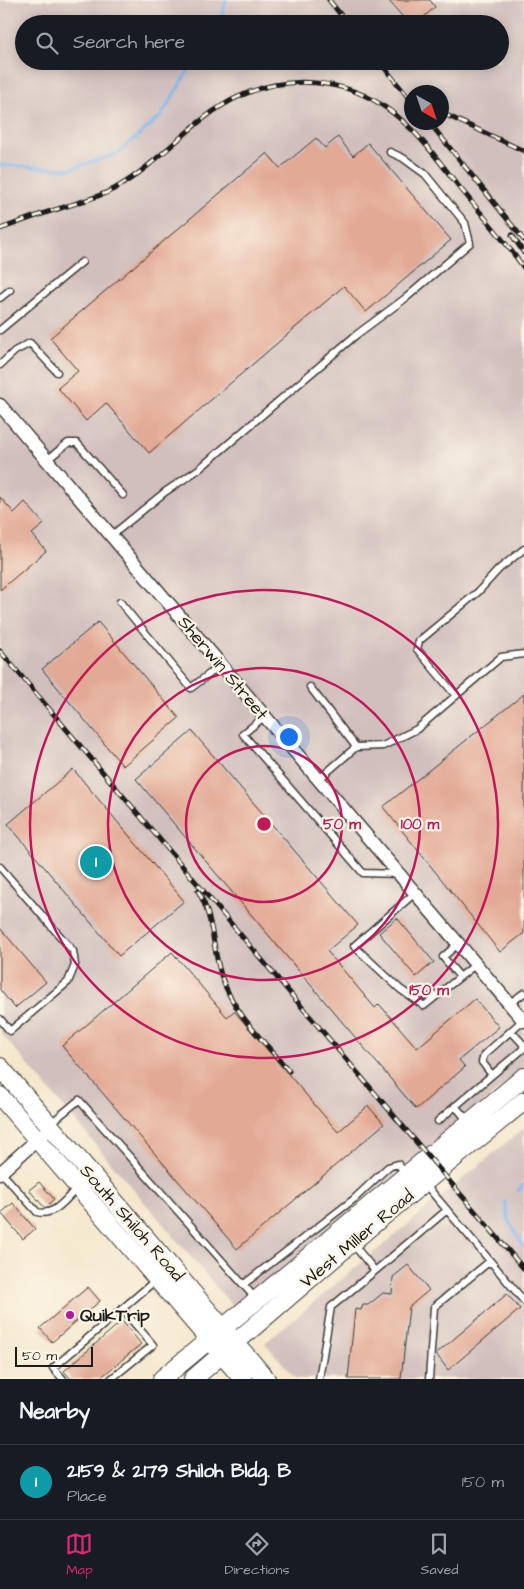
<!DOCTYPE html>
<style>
:root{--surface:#171b24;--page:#242831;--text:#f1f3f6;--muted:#9ea1a6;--line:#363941;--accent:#db2777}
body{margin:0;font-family:"Architects Daughter",sans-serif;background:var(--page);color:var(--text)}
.compass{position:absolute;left:404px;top:85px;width:45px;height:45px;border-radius:50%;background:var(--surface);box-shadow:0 2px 12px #0003;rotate:140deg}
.scale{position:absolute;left:15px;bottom:12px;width:78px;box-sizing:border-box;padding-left:5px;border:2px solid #1c1c1c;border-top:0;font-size:14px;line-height:18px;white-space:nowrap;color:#1c1c1c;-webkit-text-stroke:4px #fcf5e5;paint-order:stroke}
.you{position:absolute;left:288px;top:736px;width:18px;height:18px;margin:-12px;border:4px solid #fff;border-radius:50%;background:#1a73e8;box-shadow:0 0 0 8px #1a73e833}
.badge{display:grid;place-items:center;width:32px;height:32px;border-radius:50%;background:var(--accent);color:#fff;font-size:16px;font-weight:700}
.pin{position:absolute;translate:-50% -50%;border:2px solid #fff;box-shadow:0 1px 5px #0006}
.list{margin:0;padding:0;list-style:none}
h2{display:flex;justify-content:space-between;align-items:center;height:65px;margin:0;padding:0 20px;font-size:21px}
h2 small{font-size:16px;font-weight:400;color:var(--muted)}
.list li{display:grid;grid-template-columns:32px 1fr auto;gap:15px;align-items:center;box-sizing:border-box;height:75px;padding:0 20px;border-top:1px solid var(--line)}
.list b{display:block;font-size:19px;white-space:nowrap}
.list p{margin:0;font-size:16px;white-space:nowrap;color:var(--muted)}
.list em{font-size:16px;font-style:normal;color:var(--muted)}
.icon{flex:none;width:28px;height:28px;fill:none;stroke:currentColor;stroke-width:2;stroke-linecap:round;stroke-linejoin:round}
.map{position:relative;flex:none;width:524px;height:1379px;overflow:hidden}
.search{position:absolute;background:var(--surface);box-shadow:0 2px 12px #0003;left:15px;right:15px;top:15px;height:55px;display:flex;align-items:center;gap:12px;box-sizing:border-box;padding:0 18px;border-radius:28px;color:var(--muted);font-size:19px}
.sheet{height:140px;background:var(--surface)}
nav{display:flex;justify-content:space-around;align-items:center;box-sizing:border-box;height:70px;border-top:1px solid var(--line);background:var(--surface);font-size:14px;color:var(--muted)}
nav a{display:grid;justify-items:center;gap:2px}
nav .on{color:var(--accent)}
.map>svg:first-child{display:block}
.industrial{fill:#d1bfbd;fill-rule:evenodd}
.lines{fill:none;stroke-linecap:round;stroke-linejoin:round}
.stream{stroke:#7fb7ef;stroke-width:3}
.building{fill:#e2a994}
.lane-casing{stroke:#3c3a36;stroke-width:9}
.street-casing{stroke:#3c3a36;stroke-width:15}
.secondary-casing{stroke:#3c3a36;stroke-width:20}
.lane{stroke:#fff;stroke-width:6}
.street{stroke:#fff;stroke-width:12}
.secondary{stroke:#fff;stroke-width:18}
.rail-casing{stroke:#1c1c1c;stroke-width:5}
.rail{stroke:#fcf5e5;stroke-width:3;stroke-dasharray:9;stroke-linecap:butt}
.ring{fill:none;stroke:#c2185b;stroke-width:2.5}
.poi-dot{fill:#b5179e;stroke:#fcf5e5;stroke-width:2}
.labels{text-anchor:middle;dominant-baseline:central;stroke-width:4.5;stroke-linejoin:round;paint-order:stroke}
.street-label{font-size:18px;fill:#1c1c1c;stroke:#fcf5e5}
.poi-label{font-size:18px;font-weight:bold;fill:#1c1c1c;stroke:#fcf5e5;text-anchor:start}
.centre{fill:#c2185b;stroke:#fcf5e5;stroke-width:2.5}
.ring-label{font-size:15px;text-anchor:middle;font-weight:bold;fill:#c2185b;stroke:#fcf5e5;stroke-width:4.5;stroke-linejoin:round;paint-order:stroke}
</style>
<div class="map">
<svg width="524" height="1379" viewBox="0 0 524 1379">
<rect width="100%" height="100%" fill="#fcf5e5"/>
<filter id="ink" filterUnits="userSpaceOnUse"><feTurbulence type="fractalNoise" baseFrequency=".02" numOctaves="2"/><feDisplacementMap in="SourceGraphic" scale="10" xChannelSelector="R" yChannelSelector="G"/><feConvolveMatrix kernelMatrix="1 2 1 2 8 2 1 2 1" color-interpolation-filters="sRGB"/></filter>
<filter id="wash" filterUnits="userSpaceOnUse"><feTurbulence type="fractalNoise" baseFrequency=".0096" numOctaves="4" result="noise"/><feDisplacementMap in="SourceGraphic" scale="20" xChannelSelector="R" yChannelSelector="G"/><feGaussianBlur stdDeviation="1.12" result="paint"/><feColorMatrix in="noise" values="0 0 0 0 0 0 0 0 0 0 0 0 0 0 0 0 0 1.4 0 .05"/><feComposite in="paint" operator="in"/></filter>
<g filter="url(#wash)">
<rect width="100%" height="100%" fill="#f4e7cc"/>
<path class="industrial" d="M 0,0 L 524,0 L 524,1069 L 236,1310 L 0,1032 ZM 24,24 L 500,24 L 500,61 L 24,61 ZM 412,92 L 442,92 L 442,122 L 412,122 Z
M 524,1128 L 524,1379 L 296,1379 L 265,1343 Z"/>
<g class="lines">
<path class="stream" d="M 216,24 L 223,12 L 226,0
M 0,165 L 69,169 L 117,154 L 161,116 L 194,61
M 518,1190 L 524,1185
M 505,1202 L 509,1222 L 524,1247"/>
</g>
<g id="blocks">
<path class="building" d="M 388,0 L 430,0 L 435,7 L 416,24 L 409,24 Z
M 338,137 L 353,156 L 368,143 L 451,240 L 366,312 L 344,286 L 149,453 L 106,403 L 86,421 L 58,388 L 78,371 L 50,338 L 267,153 L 280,168 L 316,138 L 325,148 Z
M 0,497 L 14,513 L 25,502 L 44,524 L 32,534 L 46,551 L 0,590 Z
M 98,622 L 179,718 L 123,766 L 42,669 Z
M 524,694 L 524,933 L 500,952 L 383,807 Z
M 192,731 L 358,925 L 327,951 L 375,1008 L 379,1004 L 417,1048 L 475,999 L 499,1027 L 459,1060 L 465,1067 L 416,1109 L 136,779 Z
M 73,769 L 184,901 L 119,956 L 8,824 Z
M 397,918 L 434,962 L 416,977 L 379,933 Z
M 0,928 L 46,982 L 15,1008 L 0,990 Z
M 172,952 L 227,1017 L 234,1011 L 338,1132 L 368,1106 L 384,1124 L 237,1249 L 62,1046 Z
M 39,1182 L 54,1199 L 45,1208 L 29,1190 Z
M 13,1203 L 35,1229 L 23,1239 L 1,1213 Z
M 408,1265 L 429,1290 L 409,1307 L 401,1379 L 348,1379 L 355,1309 L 361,1310 L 363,1305 L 368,1305 L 383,1293 L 392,1294 L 393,1277 Z
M 88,1287 L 100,1301 L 52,1342 L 40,1328 Z
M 507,1294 L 520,1309 L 448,1370 L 436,1354 Z
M 122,1321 L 141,1344 L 99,1379 L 71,1379 L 64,1371 Z"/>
</g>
</g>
<g filter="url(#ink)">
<use href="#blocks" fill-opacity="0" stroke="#3c3a36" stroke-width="1"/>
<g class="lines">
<defs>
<path id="lane" d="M 0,298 L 10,290
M 0,330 L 82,262
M 0,365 L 15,351 L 30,343 L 57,372
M 47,460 L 68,443 L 77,443 L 123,495
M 111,536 L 165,492 L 199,469 L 356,335 L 407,297 L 470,243 L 465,223 L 425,174 L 403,158 L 390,152
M 120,602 L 191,688 L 221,665
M 310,687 L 356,747
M 456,696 L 417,649 L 419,641 L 478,592 L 499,569 L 524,549
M 265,716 L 243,734 L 363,873 L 398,874
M 318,780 L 356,747 L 383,746 L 417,729 L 501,657 L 524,654
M 0,867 L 73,951 L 75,965 L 68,982 L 10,1031 L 0,1019
M 415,893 L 354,946 L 400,989 L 424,1006 L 476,964
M 458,944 L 443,957 L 460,977
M 509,1004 L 524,993
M 492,1075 L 523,1049 L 523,1044 L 511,1031
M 455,1106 L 469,1122
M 438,1121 L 492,1075 L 482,1062 L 484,1055 L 523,1020
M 51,1123 L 79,1100 L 256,1299
M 1,1172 L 37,1212 C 54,1217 66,1199 77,1188
M 425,1184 L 524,1301
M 375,1271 L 447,1210
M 244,1284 L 354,1199 L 388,1167 L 398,1164 L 405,1173
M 63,1379 L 53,1368 L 157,1279
M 111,1379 L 153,1345 L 123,1310
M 319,1379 L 331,1307 L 375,1271 L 353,1244
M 429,1379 L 434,1307 L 490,1261"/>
<path id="street" d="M 0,405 L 524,1021
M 0,1173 L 50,1128"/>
<path id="secondary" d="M 0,1067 L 266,1379
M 0,1096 L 243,1379
M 162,1379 L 524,1077
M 193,1379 L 371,1226 L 524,1101"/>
</defs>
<use href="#lane" class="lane-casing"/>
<use href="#street" class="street-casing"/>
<use href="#secondary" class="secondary-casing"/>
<use href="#lane" class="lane"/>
<use href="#street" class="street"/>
<use href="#secondary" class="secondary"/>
<defs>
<path id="rail" d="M 329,0 L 348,24
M 379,61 L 412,102
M 442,113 L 524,151
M 429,122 L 524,240
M 0,229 C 20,222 40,214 61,208 C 79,202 97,198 114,189 C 160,164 191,119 238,97 C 286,74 346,78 389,110 C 417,130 439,161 460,188 C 482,214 504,240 524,268
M 512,235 L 524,253
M 0,651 L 524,1269
M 198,891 C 214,918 212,946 221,975 C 233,1013 264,1041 289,1071"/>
</defs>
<use href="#rail" class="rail-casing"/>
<use href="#rail" class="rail"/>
</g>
</g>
<g class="ring">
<circle cx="264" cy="824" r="78"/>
<circle cx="264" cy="824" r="156"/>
<circle cx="264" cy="824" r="234"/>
</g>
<circle class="poi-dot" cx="70" cy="1315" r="5"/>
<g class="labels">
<g class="street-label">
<text transform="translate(223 668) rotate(50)">Sherwin Street</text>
<text transform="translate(132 1223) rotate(49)">South Shiloh Road</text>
<text transform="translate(357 1239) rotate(-40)">West Miller Road</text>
</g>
<g class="poi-label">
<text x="80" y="1315">QuikTrip</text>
</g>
</g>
<circle cx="264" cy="824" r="8" class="centre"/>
<g class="ring-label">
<text x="342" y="829">50 m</text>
<text x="420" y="829">100 m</text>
<text x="429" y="995">150 m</text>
</g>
</svg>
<svg class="compass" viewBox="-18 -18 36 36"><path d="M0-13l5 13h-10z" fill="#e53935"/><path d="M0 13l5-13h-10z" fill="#9ea1a6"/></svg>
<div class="scale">50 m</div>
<div class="you"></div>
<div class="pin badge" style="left:96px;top:862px;background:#0f9aa8">1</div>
<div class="search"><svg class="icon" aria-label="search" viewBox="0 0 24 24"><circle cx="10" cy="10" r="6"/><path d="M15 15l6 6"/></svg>Search here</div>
</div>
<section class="sheet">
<h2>Nearby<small></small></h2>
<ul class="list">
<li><span class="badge" style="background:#0f9aa8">1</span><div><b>2159 &amp; 2179 Shiloh Bldg. B</b><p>Place</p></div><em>150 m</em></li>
</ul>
</section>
<nav>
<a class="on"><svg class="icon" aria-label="map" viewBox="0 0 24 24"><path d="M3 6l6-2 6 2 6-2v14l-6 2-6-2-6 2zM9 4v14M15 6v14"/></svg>Map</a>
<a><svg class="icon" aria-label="directions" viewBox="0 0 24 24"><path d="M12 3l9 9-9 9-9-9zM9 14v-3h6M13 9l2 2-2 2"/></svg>Directions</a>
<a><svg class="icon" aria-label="saved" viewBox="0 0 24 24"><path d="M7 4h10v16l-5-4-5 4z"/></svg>Saved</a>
</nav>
